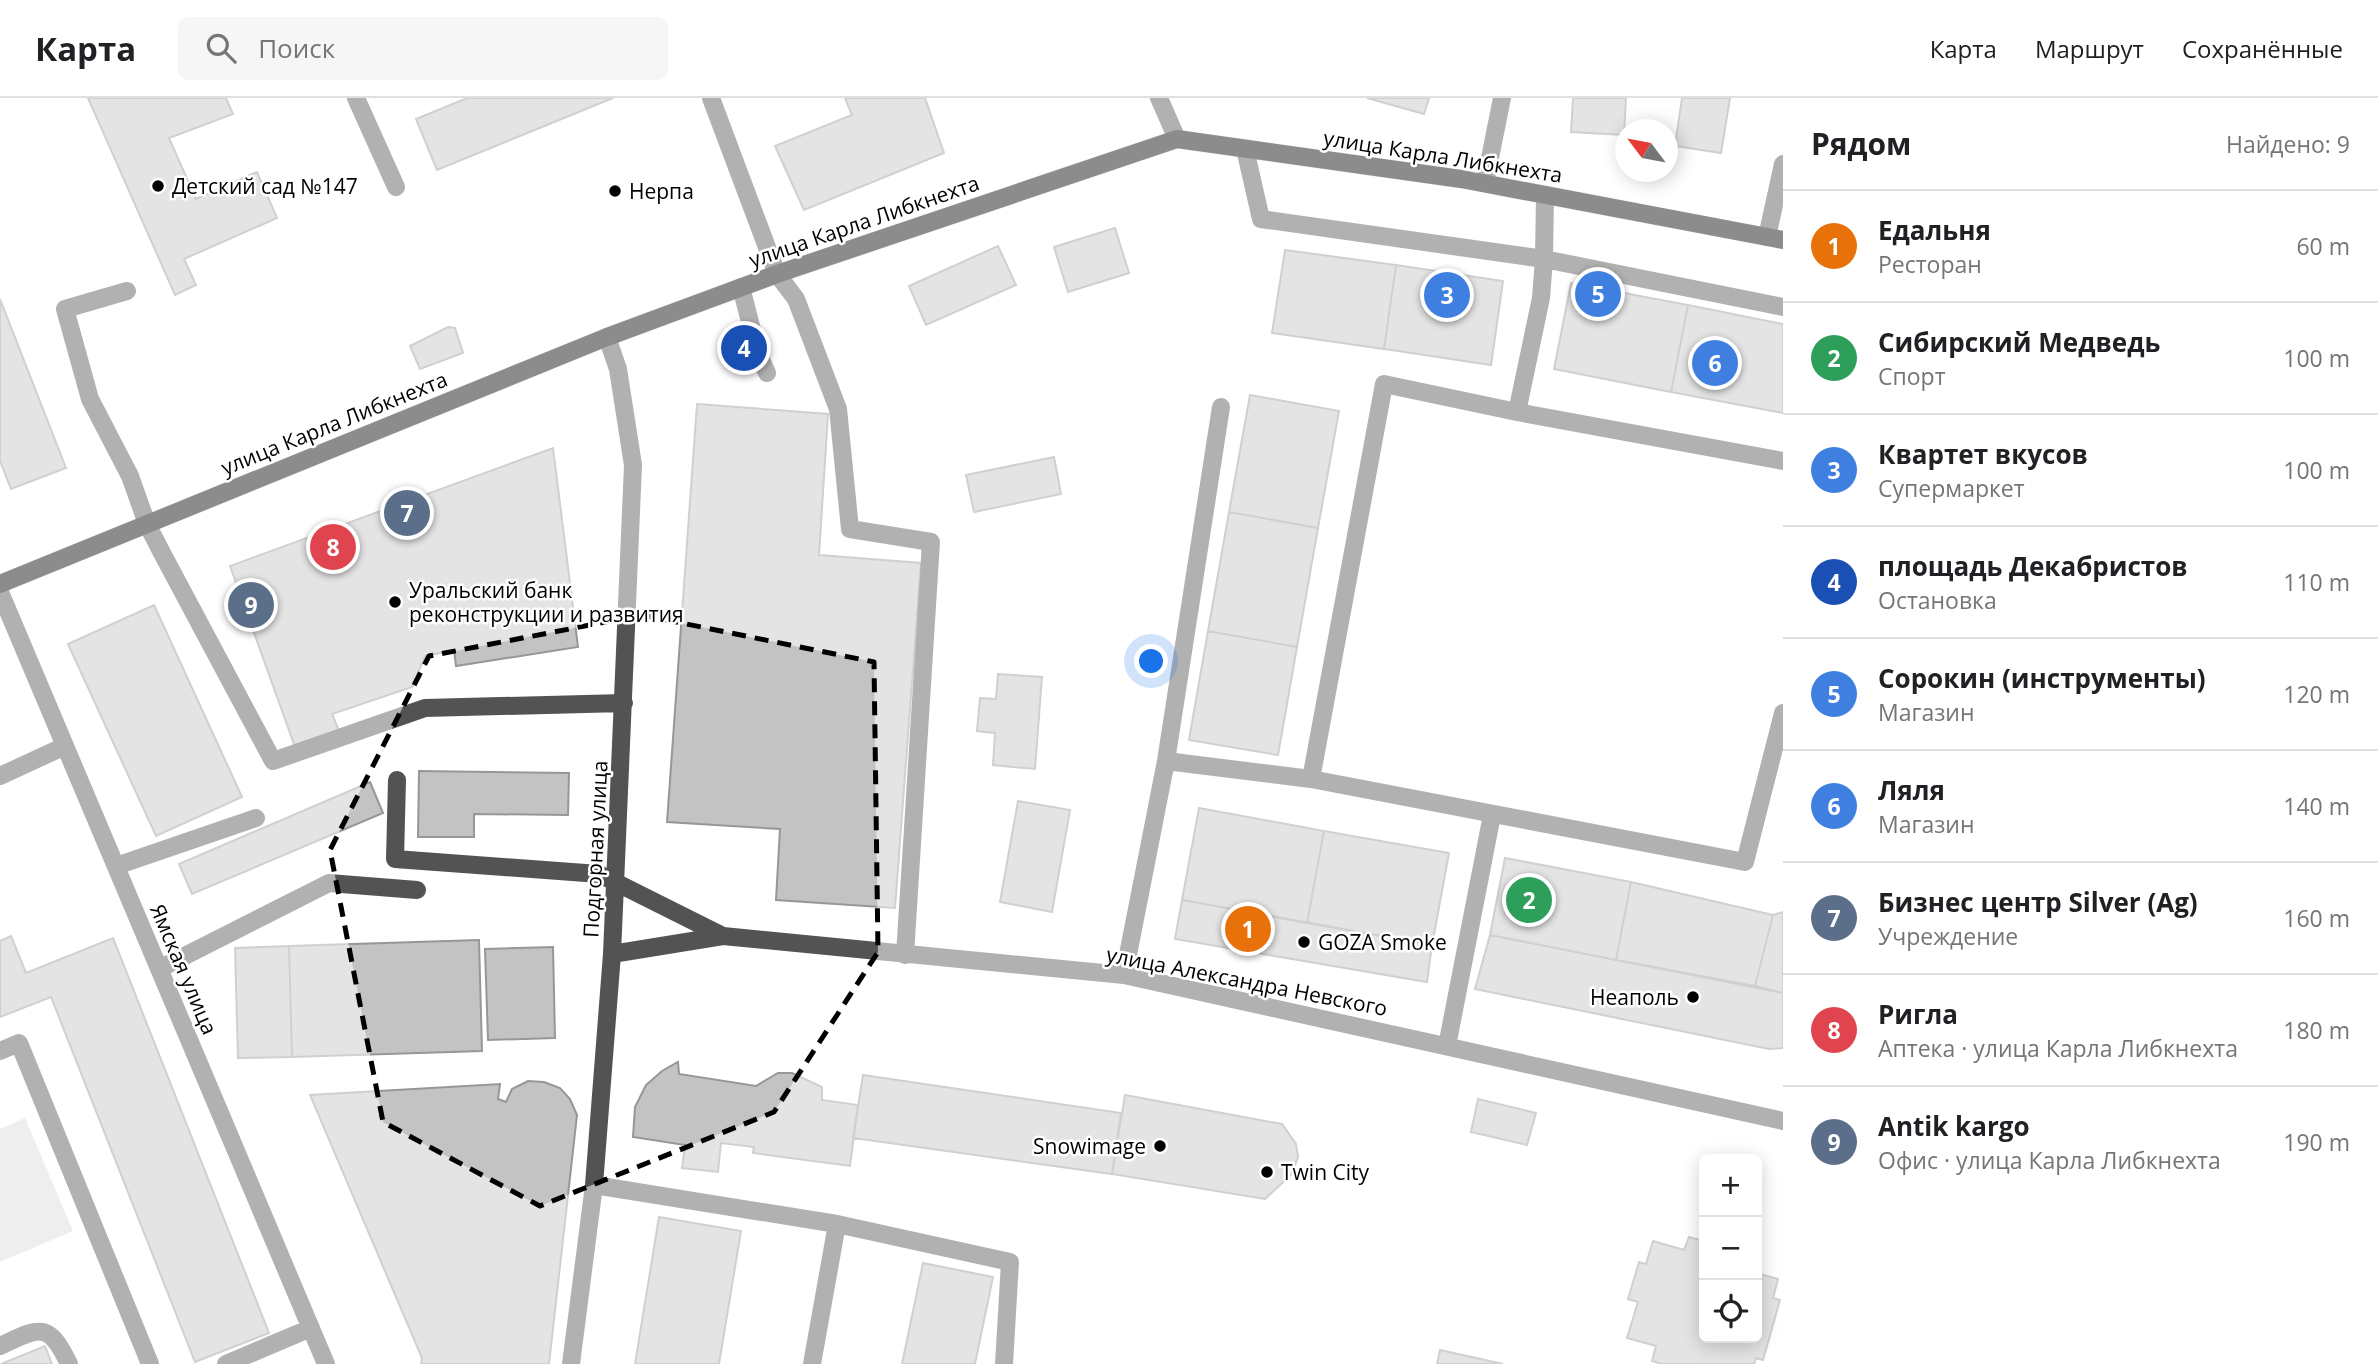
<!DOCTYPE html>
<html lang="ru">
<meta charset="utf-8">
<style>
:root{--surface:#fff;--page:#f6f6f6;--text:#202124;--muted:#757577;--line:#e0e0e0;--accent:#000}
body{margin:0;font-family:"Open Sans",sans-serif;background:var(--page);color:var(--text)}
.controls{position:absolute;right:21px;bottom:21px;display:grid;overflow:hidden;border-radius:10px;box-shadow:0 4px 18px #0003}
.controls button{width:63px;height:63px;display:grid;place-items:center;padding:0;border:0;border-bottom:2px solid var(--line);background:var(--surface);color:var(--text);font:35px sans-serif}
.compass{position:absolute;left:1615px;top:21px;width:63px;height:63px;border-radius:50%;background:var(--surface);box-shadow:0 4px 18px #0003;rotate:302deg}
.you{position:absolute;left:1152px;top:564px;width:24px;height:24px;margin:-18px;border:5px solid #fff;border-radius:50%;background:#1a73e8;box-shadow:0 0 0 10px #1a73e833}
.badge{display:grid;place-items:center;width:46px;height:46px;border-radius:50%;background:var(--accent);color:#fff;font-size:23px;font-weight:700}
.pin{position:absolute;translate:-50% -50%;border:4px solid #fff;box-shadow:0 2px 7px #0006}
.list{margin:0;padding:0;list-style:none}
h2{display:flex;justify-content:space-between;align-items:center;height:91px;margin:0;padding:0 28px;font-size:30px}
h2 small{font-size:23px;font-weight:400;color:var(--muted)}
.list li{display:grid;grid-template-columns:46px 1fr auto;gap:21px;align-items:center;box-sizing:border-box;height:112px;padding:0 28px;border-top:2px solid var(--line)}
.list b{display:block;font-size:26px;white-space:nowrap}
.list p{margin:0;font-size:23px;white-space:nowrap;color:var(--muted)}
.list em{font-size:23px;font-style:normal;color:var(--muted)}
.icon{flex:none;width:38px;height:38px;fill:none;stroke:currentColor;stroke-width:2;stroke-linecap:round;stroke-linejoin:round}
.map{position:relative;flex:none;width:1783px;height:1266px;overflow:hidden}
header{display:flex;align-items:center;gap:42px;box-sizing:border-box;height:98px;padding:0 35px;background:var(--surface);border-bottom:2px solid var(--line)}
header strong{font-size:33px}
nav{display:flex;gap:38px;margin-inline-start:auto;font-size:24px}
.search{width:490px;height:63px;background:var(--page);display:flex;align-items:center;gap:18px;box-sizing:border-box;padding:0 24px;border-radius:10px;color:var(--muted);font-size:26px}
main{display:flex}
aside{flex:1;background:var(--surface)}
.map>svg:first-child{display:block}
.green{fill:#dadada}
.building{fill:#c3c3c3;stroke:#979797;stroke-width:2}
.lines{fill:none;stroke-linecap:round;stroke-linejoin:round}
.major-casing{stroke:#dbdbdb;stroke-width:19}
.minor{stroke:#535353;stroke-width:18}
.major{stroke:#000;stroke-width:18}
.marked{fill:none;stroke:#000;stroke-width:5;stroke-dasharray:14 9;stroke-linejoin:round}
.poi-dot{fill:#000;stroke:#fff;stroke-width:2.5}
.labels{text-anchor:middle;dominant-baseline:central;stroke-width:5;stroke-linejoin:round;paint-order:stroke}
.street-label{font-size:21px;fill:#000;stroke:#fff}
.poi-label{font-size:21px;fill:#000;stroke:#fff;text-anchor:start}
</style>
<header>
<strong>Карта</strong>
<div class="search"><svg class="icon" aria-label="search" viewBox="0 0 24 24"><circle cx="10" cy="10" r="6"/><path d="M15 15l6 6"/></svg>Поиск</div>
<nav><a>Карта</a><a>Маршрут</a><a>Сохранённые</a></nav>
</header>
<main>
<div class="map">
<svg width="1783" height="1266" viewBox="0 0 1783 1266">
<rect width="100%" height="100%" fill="#fff"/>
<path class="green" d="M 25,1020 L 73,1133 L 0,1164 L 0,1031 Z"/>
<path class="building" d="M 88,0 L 226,0 L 233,16 L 169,40 L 196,101 L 257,74 L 277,120 L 184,161 L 196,187 L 175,197 Z
M 467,0 L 613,0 L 437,72 L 416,21 Z
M 845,0 L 925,0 L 944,55 L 804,112 L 775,48 L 852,17 Z
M 1367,0 L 1429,0 L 1424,16 Z
M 1573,0 L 1626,0 L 1624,37 L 1571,34 Z
M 1682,0 L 1730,0 L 1721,55 L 1675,48 Z
M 1115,130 L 1129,175 L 1068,194 L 1054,149 Z
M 998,148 L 1016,187 L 926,227 L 909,188 Z
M 1285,152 L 1396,167 L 1384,251 L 1272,235 Z
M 1396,167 L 1503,183 L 1491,267 L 1384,251 Z
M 1571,185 L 1688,207 L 1671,294 L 1554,271 Z
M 0,201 L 66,370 L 11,391 L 0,363 Z
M 1688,207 L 1783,226 L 1783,315 L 1671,294 Z
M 448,229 L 455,230 L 463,255 L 420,271 L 410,248 Z
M 1250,297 L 1339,313 L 1318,430 L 1229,414 Z
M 697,306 L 828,316 L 819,457 L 921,465 L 895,810 L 776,802 L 780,731 L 667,724 Z
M 553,350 L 578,549 L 456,568 L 454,552 L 425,558 L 412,589 L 332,616 L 339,633 L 295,649 L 230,468 Z
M 1054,359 L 1061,396 L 974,414 L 966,377 Z
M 1229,414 L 1318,430 L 1297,549 L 1208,533 Z
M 154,507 L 242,699 L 156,738 L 68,546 Z
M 1208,533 L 1297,549 L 1278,657 L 1189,642 Z
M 998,576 L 1042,579 L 1035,671 L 993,667 L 995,635 L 977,633 L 980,600 L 996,601 Z
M 419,673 L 569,675 L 568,717 L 474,716 L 474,739 L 418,739 Z
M 370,684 L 383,715 L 192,796 L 179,766 Z
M 1018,703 L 1070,712 L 1052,814 L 1000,804 Z
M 1199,710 L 1324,733 L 1307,825 L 1182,802 Z
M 1324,733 L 1449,755 L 1432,847 L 1307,825 Z
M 1505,760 L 1631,784 L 1616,862 L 1490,837 Z
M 1631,784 L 1773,817 L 1755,888 L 1616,862 Z
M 1182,802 L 1432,847 L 1427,884 L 1175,841 Z
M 1783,814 L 1783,895 L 1755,888 L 1773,817 Z
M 1490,837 L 1783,895 L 1783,950 L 1769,951 L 1475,891 Z
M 11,838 L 26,875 L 113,840 L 269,1235 L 195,1264 L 51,899 L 0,919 L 0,843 Z
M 479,842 L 482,953 L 292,959 L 289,848 Z
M 289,848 L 292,959 L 238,960 L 235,850 Z
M 553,849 L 555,940 L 488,942 L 485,851 Z
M 678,964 L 679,976 L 756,988 L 778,975 L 792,975 L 822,989 L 822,1002 L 858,1007 L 850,1068 L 753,1055 L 754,1049 L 721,1045 L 718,1074 L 682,1070 L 685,1047 L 633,1039 L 635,1009 L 646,987 L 662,973 Z
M 863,977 L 1121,1015 L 1112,1076 L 853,1040 Z
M 528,983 L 544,984 L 560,990 L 570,1001 L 577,1017 L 549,1266 L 421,1266 L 422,1260 L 310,997 L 500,986 L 498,1001 L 506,1004 L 512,991 Z
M 1125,997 L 1282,1026 L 1296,1046 L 1298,1059 L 1292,1076 L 1265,1101 L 1112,1076 Z
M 1478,1001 L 1536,1015 L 1527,1047 L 1471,1034 Z
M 659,1119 L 741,1133 L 719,1266 L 635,1266 Z
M 1689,1139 L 1704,1143 L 1704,1240 L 1757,1240 L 1757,1175 L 1778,1181 L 1773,1200 L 1780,1202 L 1763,1262 L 1756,1260 L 1754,1266 L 1662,1266 L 1652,1263 L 1656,1248 L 1627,1240 L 1638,1204 L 1628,1201 L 1639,1164 L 1646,1166 L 1653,1143 L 1684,1152 Z
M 923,1165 L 993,1179 L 975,1266 L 902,1266 Z
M 45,1248 L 52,1266 L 1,1266 Z
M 1440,1252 L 1503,1266 L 1437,1266 Z"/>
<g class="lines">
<defs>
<path id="major" d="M 0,486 L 607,239 L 777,176 L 1177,41 L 1461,81 L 1783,142"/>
</defs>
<use href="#major" class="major-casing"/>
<path class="minor" d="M 356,0 L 396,89
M 711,0 L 777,176 L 796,201 L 838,311 L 850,431 L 931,444 L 905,857
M 1159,0 L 1177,41
M 1245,51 L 1261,121 L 1544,161 L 1545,97
M 1485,85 L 1502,0
M 1767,139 L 1783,66
M 741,189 L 758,255 L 767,275
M 127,193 L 65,211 L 90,301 L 130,378 L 147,426 L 162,455 L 273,663 L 425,610 L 624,605
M 1517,314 L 1541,200 L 1544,161 L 1783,209
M 0,494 L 326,1266
M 1166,663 L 1311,681 L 1745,764 L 1783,615
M 0,678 L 65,648
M 1311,681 L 1384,286 L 1517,314 L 1783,363
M 397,682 L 395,761 L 599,776 L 723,838
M 116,768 L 256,720
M 612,856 L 723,838 L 1124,877 L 1783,1023
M 159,871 L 329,785 L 417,792
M 1124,877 L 1166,663 L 1221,309
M 1447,948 L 1492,717
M 0,953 L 19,945 L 150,1266
M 594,1087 L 837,1126 L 812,1266
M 837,1126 L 1010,1164 L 1004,1266
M 0,1248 C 39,1230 48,1222 69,1266
M 226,1266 L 311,1230
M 571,1266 L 594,1087 L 612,856 L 633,367 L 618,271 L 607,239"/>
<use href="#major" class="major"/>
</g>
<path d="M0 0H1783V1266H0ZM 642,517 L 874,564 L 878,854 L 774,1014 L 540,1108 L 383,1024 L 330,752 L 429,558 Z" fill="#fff" fill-opacity=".55" fill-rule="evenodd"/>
<path class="marked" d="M 642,517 L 874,564 L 878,854 L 774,1014 L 540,1108 L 383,1024 L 330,752 L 429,558 Z"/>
<g class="poi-dot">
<circle cx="158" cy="88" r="7"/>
<circle cx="615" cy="93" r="7"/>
<circle cx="395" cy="504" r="7"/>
<circle cx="1304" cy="844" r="7"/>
<circle cx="1693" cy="899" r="7"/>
<circle cx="1160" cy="1048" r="7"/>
<circle cx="1267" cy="1074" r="7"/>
</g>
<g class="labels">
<g class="street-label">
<text transform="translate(1443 58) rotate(9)">улица Карла Либкнехта</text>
<text transform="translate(864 123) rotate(-19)">улица Карла Либкнехта</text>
<text transform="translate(334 325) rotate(-22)">улица Карла Либкнехта</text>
<text transform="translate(595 751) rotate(-87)">Подгорная улица</text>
<text transform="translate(184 871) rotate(67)">Ямская улица</text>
<text transform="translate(1247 883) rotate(11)">улица Александра Невского</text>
</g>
<g class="poi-label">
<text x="172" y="88">Детский сад №147</text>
<text x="629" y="93">Нерпа</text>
<text x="409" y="492">Уральский банк<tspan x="409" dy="24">реконструкции и развития</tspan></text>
<text x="1318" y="844">GOZA Smoke</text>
<text x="1679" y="899" text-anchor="end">Неаполь</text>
<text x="1146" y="1048" text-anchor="end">Snowimage</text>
<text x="1281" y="1074">Twin Сity</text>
</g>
</g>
</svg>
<div class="controls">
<button>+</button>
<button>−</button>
<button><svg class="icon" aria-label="locate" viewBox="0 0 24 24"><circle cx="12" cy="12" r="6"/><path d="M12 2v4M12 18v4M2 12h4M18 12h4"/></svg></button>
</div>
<svg class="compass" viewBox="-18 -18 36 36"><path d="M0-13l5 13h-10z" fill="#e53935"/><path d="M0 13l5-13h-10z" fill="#757577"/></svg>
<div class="you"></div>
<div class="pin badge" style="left:1248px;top:831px;background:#e8710a">1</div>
<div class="pin badge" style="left:1529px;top:802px;background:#2e9e5b">2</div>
<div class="pin badge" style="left:1447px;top:197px;background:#3f7fe0">3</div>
<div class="pin badge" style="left:744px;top:250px;background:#1a4fb4">4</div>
<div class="pin badge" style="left:1598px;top:196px;background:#3f7fe0">5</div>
<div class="pin badge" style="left:1715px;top:265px;background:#3f7fe0">6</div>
<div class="pin badge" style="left:407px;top:415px;background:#5c6f8a">7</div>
<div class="pin badge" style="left:333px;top:449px;background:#e0444e">8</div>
<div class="pin badge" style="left:251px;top:507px;background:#5c6f8a">9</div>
</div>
<aside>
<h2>Рядом<small>Найдено: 9</small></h2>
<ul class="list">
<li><span class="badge" style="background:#e8710a">1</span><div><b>Едальня</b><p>Ресторан</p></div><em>60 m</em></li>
<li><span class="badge" style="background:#2e9e5b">2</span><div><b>Сибирский Медведь</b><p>Спорт</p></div><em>100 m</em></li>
<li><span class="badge" style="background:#3f7fe0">3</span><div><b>Квартет вкусов</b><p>Супермаркет</p></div><em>100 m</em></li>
<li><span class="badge" style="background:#1a4fb4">4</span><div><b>площадь Декабристов</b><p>Остановка</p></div><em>110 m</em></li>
<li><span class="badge" style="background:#3f7fe0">5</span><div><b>Сорокин (инструменты)</b><p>Магазин</p></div><em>120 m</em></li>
<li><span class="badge" style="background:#3f7fe0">6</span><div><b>Ляля</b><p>Магазин</p></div><em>140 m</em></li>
<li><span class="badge" style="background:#5c6f8a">7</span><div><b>Бизнес центр Silver (Ag)</b><p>Учреждение</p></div><em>160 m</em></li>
<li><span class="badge" style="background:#e0444e">8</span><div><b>Ригла</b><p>Аптека · улица Карла Либкнехта</p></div><em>180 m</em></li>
<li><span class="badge" style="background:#5c6f8a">9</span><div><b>Antik kargo</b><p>Офис · улица Карла Либкнехта</p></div><em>190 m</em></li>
</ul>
</aside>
</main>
